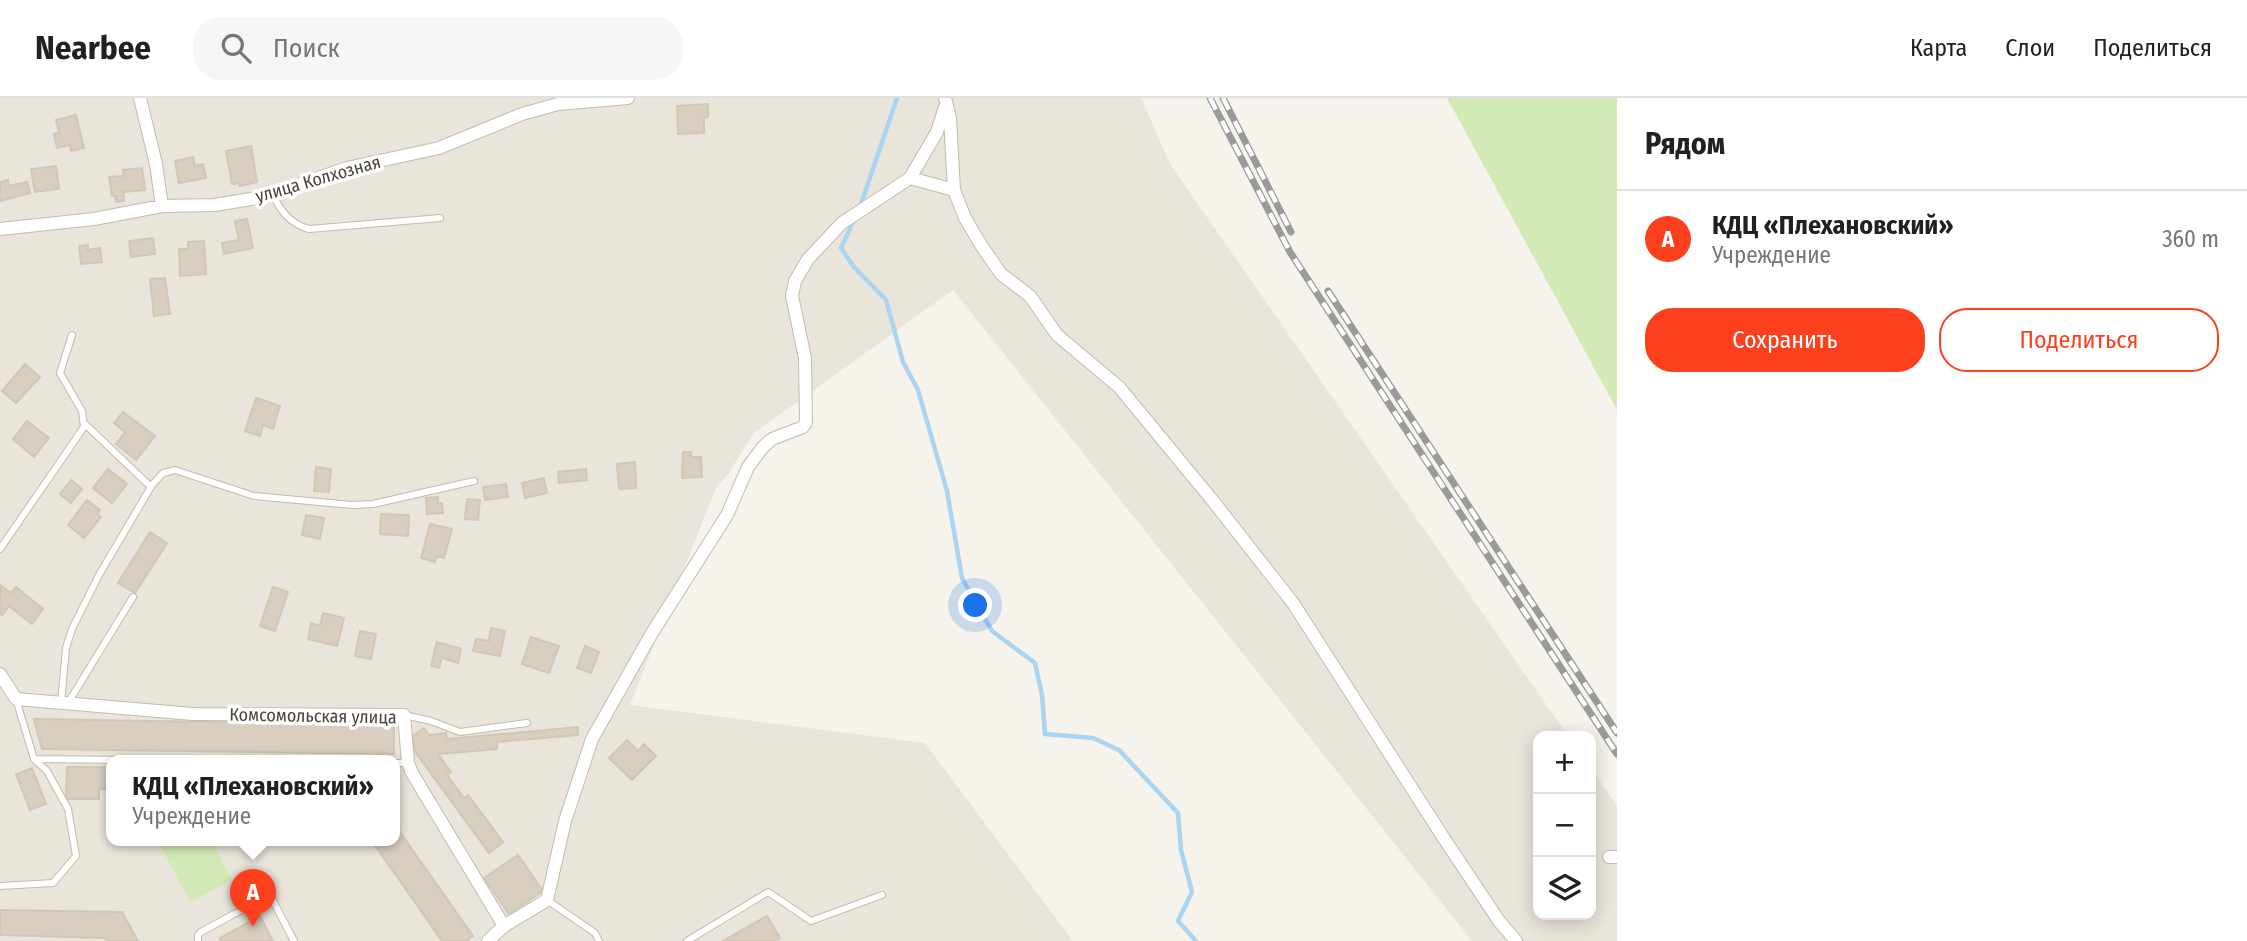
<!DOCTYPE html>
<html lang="ru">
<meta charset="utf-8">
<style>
:root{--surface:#fff;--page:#f6f6f6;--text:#202124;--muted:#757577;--line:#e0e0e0;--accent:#fc3f1d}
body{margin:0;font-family:"Fira Sans Condensed",sans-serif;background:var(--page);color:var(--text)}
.controls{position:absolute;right:21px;bottom:21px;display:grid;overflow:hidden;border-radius:14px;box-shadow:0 4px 18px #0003}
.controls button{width:63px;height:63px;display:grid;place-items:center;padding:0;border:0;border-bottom:2px solid var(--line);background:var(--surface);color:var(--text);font:35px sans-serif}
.you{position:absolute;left:976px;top:508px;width:24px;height:24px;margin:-18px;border:5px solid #fff;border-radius:50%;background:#1a73e8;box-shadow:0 0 0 10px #1a73e833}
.badge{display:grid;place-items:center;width:46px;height:46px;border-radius:50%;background:var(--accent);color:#fff;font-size:23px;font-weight:700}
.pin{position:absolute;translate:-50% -58px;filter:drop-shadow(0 2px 4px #0008)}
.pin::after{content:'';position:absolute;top:37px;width:24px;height:21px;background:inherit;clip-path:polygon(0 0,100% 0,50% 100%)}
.popup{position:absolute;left:106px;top:657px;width:294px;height:91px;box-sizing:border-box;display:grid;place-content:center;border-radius:14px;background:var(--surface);filter:drop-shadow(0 2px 5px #0005);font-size:23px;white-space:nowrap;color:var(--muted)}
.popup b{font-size:26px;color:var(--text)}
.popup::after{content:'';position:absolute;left:50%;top:100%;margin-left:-14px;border:14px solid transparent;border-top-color:var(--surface)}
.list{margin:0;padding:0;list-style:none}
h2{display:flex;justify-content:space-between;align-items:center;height:91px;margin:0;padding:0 28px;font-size:30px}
h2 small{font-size:23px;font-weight:400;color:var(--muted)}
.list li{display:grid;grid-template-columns:46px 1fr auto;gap:21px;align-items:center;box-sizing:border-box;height:98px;padding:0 28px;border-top:2px solid var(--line)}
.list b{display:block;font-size:26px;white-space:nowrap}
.list p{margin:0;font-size:23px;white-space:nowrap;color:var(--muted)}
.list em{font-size:23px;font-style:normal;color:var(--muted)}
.actions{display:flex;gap:14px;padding:21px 28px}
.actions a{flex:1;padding:16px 0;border:2px solid var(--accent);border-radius:28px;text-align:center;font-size:24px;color:var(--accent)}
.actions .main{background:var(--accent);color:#fff}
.icon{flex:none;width:38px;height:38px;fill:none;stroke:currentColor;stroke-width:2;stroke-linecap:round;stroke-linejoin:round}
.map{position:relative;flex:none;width:1617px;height:843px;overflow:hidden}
header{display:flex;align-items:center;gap:42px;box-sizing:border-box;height:98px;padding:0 35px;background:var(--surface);border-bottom:2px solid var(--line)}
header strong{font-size:33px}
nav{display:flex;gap:38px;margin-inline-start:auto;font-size:24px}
.search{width:490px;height:63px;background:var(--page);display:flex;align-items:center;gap:18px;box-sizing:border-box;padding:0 24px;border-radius:28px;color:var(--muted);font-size:26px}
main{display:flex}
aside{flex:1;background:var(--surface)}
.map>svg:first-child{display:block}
.residential{fill:#eae5da;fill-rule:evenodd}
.green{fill:#d2eab5}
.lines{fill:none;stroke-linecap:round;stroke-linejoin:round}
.stream{stroke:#a9d4f2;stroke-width:4.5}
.building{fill:#d8cfc1;stroke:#d3c7b4;stroke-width:2}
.service-casing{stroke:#c2bbae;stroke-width:8}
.minor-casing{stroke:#c2bbae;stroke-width:14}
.service{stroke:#fff;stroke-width:6}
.minor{stroke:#fff;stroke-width:12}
.rail-casing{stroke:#9a9a9a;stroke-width:7}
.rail{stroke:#fff;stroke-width:4.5;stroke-dasharray:13;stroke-linecap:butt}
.labels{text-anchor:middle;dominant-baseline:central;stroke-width:7;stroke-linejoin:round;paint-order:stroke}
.street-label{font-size:18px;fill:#4b4439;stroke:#fff}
</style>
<header>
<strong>Nearbee</strong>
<div class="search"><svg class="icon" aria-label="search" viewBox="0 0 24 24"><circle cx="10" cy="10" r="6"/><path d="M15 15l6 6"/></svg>Поиск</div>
<nav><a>Карта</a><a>Слои</a><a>Поделиться</a></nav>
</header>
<main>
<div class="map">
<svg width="1617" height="843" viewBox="0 0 1617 843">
<rect width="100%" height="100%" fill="#f6f3ec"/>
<path class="residential" d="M 0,0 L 1141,0 L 1170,66 L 1568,638 L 1538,638 L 1538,817 L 1591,817 L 1591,670 L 1617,708 L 1617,843 L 1472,843 L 953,192 L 754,335 L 728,376 L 716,390 L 630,607 L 925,645 L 1073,843 L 0,843 ZM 111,663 L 395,663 L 395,743 L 111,743 Z"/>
<path class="green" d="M 1447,0 L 1617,0 L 1617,312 Z
M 171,743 L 211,743 L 232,782 L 190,804 L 161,749 Z"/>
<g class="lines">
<path class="stream" d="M 860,109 L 897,0
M 855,120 L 841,150 L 854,169 L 886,202 L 903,264 L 918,292 L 947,393 L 962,480 L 992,533 L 1035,565 L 1042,597 L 1045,636 L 1093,640 L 1119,652 L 1178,715 L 1181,752 L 1192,794 L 1178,823 L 1196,843"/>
</g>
<path class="building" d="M 708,6 L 708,19 L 704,20 L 704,35 L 678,36 L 677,8 Z
M 76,17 L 84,50 L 71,53 L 70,47 L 57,50 L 54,36 L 59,34 L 56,22 Z
M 251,48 L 257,84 L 240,88 L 239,85 L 232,86 L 226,53 Z
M 193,59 L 195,68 L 203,66 L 206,80 L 179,85 L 175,63 Z
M 56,68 L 59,91 L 35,94 L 31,71 Z
M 142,70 L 145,92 L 123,94 L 124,103 L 116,104 L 115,98 L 112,98 L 109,79 L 124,78 L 123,72 Z
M 8,82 L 9,88 L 27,84 L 30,95 L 0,103 L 0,84 Z
M 247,121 L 253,150 L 224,156 L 222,145 L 239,142 L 235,123 Z
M 153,140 L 155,156 L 131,159 L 129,143 Z
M 204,143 L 206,176 L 180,178 L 179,151 L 188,151 L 188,144 Z
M 88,147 L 88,152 L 100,150 L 102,164 L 81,166 L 79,148 Z
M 165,180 L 170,216 L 154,218 L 150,181 Z
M 25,266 L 40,279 L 16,305 L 2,293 Z
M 256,300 L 280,308 L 273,331 L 263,327 L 260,338 L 245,333 Z
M 123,314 L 155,338 L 136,362 L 116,346 L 125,334 L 114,325 Z
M 27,323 L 49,340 L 34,359 L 13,341 Z
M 683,354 L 691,354 L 691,359 L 701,359 L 702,379 L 682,380 Z
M 635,364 L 636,390 L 619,391 L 617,366 Z
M 316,369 L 331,371 L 329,394 L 314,393 Z
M 108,371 L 127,386 L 112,405 L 93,390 Z
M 586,371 L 587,382 L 559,385 L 558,374 Z
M 544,380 L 547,395 L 525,400 L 522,385 Z
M 71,382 L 82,391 L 71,405 L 60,396 Z
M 506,386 L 508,399 L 485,402 L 483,389 Z
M 438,399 L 438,405 L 442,405 L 443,415 L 427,416 L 426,400 Z
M 467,401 L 480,402 L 478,422 L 465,421 Z
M 87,402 L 100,412 L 97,416 L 101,419 L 84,440 L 68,427 Z
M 381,416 L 409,417 L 408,438 L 380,436 Z
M 306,417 L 324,420 L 320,441 L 302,437 Z
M 430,426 L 452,431 L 444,460 L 436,458 L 435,464 L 421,460 Z
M 150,434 L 167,445 L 135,495 L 118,485 Z
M 0,487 L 11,495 L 16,489 L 43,511 L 32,526 L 9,508 L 2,517 L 0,515 Z
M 273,489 L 288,494 L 275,533 L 260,528 Z
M 323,515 L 344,520 L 337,548 L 308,541 L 311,525 L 320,528 Z
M 491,530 L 505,533 L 500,558 L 473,553 L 476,541 L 489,543 Z
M 360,533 L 376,536 L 371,561 L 355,558 Z
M 531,539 L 559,548 L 549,575 L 522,566 Z
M 437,544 L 461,551 L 458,565 L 442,560 L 439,570 L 431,568 Z
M 585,548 L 599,554 L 591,575 L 577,570 Z
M 34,621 L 394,627 L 394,656 L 42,651 Z
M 578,629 L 578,637 L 497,644 L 497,651 L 438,656 L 451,674 L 447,677 L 464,700 L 468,697 L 503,744 L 489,755 L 416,655 L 412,638 L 424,630 L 429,637 L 446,635 L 447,641 Z
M 627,642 L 638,653 L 644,646 L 656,658 L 632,682 L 609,660 Z
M 67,669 L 111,669 L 111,691 L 99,691 L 99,701 L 66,701 Z
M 32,670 L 46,706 L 30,712 L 16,676 Z
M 395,727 L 473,838 L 466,843 L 442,843 L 372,743 L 395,743 Z
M 518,757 L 543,793 L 509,816 L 484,780 Z
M 0,812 L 122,814 L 138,843 L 107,843 L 105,840 L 0,837 Z
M 260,818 L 273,843 L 221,843 L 220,840 Z
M 767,818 L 780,840 L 774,843 L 723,843 Z"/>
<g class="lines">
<defs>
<path id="service" d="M 273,96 C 280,114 291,126 309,131 L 440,120
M 85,326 L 151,389
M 0,451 L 84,329 L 82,313 L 60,275 L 72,237
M 61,605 L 66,550 L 72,531 L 99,477 L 152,387 L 163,375 L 175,372 L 254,398 L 352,407 L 373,406 L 474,383
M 68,605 L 133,499
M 404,617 L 431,623 L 460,634 L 527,625
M 34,661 L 226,663
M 395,665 L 408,665
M 0,788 L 53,785 L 76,758 L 68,711 L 47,673 L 34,661 L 16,601
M 547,802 L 595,835 L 599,843
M 198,843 L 198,837 L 201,834 L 267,798 L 272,801 L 294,843
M 687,843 L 768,794 L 811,823 L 882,797"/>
<path id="minor" d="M 140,0 L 156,66 L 162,108
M 945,0 L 950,20 L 954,92 L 965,120 L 981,147 L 1001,176 L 1030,198 L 1057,237 L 1119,289 L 1213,403 L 1293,505 L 1443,739 L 1499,823 L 1516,843
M 945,9 L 937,34 L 910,80 L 954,92
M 0,131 L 94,121 L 162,108 L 215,107 L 263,99 L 347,70 L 439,50 L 522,16 L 558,6 L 628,0
M 0,576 L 16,601 L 193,616 L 404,617 L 408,665 L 412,675 L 504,828
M 1609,759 L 1617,759
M 488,843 L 504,828 L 547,802 L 565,723 L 592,641 L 652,535 L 727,417 L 748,369 L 763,349 L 772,341 L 803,329 L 806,324 L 805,260 L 792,198 L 795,183 L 808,161 L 842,125 L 910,80"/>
</defs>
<use href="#service" class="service-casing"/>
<use href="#minor" class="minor-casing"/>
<use href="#service" class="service"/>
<use href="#minor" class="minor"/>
<defs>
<path id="rail" d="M 1210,0 L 1290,154 L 1617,656
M 1223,0 L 1291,134
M 1328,193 L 1617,635"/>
</defs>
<use href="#rail" class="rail-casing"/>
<use href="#rail" class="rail"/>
</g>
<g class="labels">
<g class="street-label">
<text transform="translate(318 81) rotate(-16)">улица Колхозная</text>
<text transform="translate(313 618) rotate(1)">Комсомольская улица</text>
</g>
</g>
</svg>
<div class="controls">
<button>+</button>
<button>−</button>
<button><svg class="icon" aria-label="layers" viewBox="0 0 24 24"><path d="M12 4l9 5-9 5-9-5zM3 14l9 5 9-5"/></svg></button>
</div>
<div class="you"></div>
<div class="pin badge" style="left:253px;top:829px">A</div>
<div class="popup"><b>КДЦ «Плехановский»</b>Учреждение</div>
</div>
<aside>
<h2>Рядом<small></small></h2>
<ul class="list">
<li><span class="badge">A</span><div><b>КДЦ «Плехановский»</b><p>Учреждение</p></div><em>360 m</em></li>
</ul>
<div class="actions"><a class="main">Сохранить</a><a>Поделиться</a></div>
</aside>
</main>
